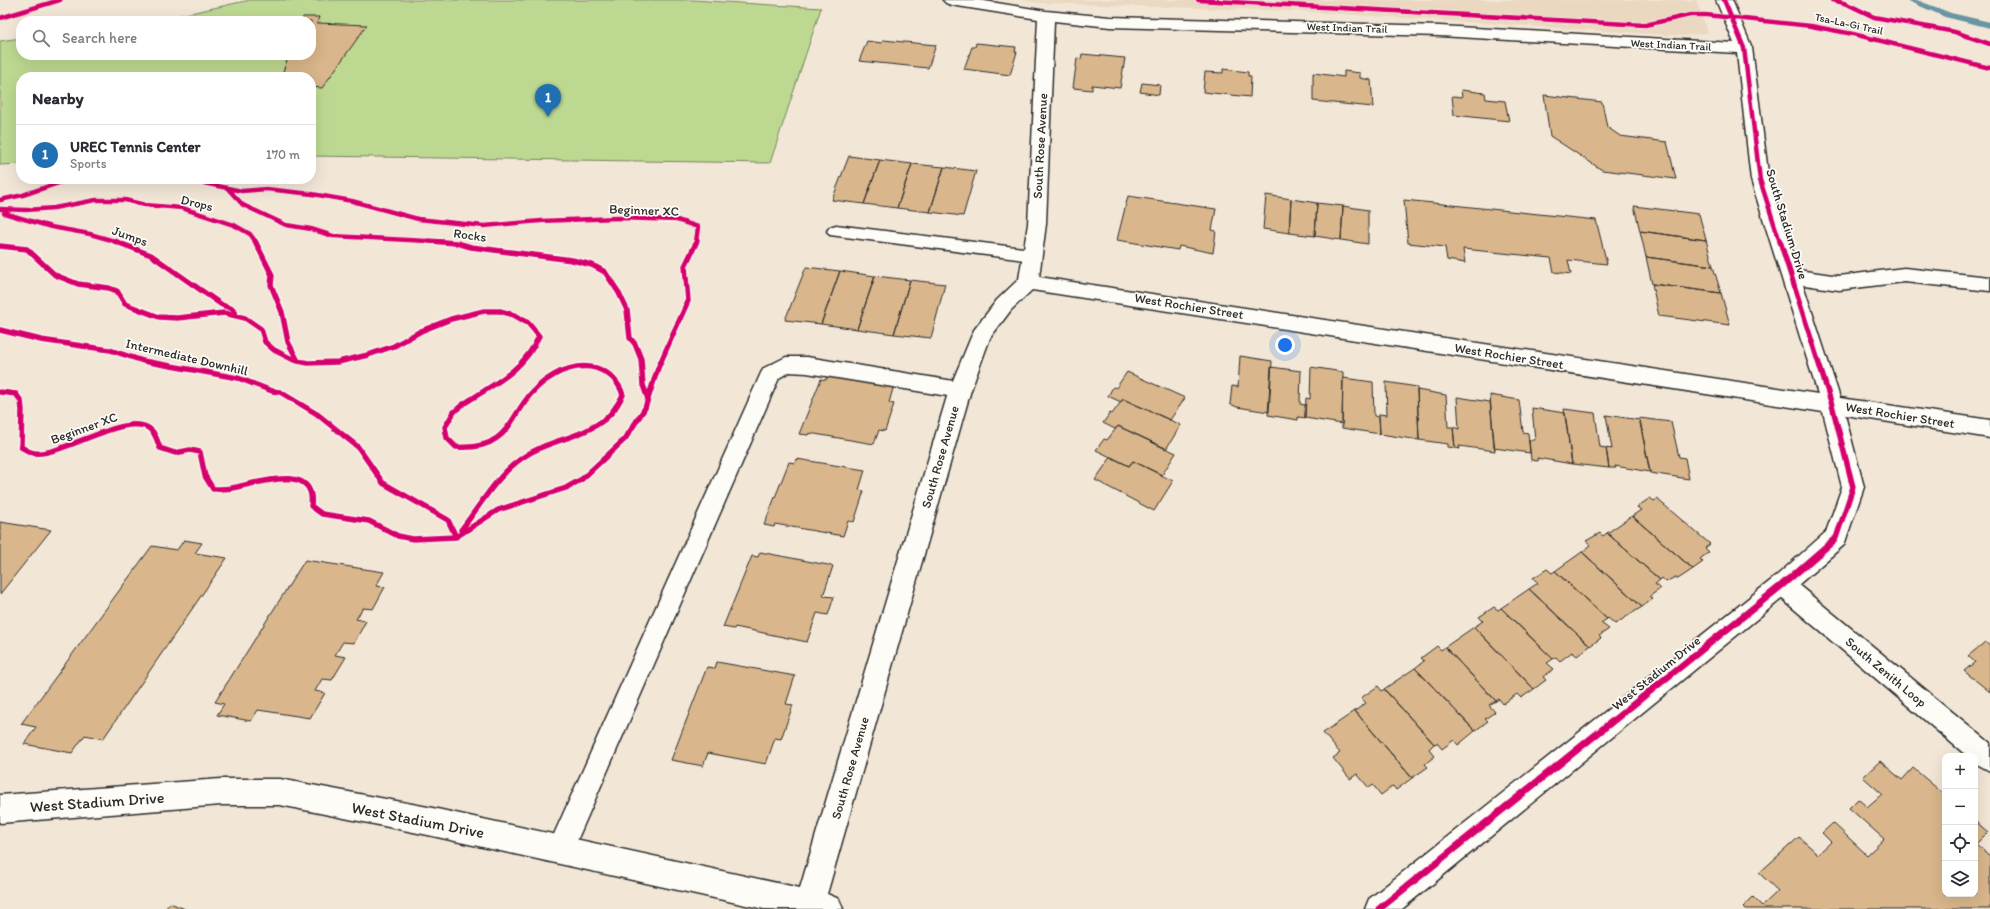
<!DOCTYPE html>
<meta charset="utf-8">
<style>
:root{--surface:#fff;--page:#f7f7f7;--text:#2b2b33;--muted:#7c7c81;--line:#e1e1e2;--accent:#1f6fb2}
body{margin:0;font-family:Itim,sans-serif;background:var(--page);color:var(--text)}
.controls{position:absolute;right:12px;bottom:12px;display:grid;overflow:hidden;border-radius:8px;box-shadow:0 4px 16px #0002}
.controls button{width:36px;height:36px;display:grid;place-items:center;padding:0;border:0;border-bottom:1px solid var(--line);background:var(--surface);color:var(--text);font:20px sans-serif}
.you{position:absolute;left:1285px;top:345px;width:14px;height:14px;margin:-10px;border:3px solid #fff;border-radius:50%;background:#1a73e8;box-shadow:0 0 0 6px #1a73e833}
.badge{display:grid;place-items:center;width:26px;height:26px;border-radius:50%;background:var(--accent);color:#fff;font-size:13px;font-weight:700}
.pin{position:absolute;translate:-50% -33px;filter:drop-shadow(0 1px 2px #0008)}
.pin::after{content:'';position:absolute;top:21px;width:14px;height:12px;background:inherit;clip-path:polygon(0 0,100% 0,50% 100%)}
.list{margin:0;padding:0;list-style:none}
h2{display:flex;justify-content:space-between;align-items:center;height:52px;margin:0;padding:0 16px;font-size:17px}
h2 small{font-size:13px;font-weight:400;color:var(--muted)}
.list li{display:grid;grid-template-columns:26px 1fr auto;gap:12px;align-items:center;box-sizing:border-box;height:60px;padding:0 16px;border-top:1px solid var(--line)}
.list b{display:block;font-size:15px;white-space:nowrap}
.list p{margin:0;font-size:13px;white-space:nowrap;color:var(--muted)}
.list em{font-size:13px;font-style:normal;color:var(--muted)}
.icon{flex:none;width:22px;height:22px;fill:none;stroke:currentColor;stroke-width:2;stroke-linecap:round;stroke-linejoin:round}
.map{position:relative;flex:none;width:1990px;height:909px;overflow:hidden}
.search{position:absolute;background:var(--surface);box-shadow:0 4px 16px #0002;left:16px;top:16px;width:300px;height:44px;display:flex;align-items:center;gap:10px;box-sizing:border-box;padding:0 14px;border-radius:16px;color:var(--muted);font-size:15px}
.panel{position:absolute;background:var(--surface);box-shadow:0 4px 16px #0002;left:16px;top:72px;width:300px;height:112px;border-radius:16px}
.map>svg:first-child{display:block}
.built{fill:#ead8c0}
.green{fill:#bdd991;stroke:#74825e}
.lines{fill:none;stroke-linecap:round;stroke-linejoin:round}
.stream{fill:#6995a3;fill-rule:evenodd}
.building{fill:#d9b68b;stroke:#2b2b2b}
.lane-casing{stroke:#2b2b2b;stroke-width:3}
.street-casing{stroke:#2b2b2b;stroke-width:3}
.lane{fill:#fdfcf7;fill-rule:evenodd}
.street{fill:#fdfcf7;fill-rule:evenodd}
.cycleway-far2-casing{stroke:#fdfcf7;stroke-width:6}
.cycleway-far1-casing{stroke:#fdfcf7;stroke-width:8}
.cycleway-casing{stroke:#fdfcf7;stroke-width:10}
.cycleway-far2{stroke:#d6006c;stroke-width:4.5}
.cycleway-far1{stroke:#d6006c;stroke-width:5.5}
.cycleway{stroke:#d6006c;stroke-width:7}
.labels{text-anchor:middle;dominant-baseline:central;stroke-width:3.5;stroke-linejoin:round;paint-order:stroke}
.far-street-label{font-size:11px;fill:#2b2b2b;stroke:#fdfcf7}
.street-label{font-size:13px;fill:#2b2b2b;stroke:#fdfcf7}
.near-street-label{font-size:16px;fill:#2b2b2b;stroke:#fdfcf7}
</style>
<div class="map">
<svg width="1990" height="909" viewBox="0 0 1990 909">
<rect width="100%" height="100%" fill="#f2e7d7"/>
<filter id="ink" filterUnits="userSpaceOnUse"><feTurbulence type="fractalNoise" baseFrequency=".025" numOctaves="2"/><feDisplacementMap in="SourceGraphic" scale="8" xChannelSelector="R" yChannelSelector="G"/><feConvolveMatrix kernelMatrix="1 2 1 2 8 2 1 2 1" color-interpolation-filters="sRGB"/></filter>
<g filter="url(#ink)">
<path class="built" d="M 1020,0 L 1696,0 L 1708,33 L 1681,36 L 1295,11 L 1038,3 Z"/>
<path class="green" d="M 250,0 L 693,0 L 821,8 L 770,163 L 311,156 L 311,77 L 21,77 L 21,164 L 0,165 L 0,41 L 21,38 L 21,55 L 311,55 L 311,21 L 154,21 Z"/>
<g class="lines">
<path class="stream" d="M 1906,0 L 1917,0 L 1951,13 L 1990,22 L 1990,28 L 1945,17 Z"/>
</g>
<path class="building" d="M 303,17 L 319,17 L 317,23 L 367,25 L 322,88 L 311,87 L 311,77 L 281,77 L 289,55 L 311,55 L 311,21 L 302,21 Z
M 883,40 L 936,45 L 928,68 L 859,61 L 867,41 L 882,43 Z
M 976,43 L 1016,47 L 1015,52 L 1017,52 L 1010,75 L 964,69 L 972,47 L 975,47 Z
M 1082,54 L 1125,58 L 1120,88 L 1092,85 L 1092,90 L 1073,88 L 1077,58 L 1081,59 Z
M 1223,69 L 1248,72 L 1248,76 L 1251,76 L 1250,97 L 1203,92 L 1205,72 L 1223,73 Z
M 1344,71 L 1360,73 L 1360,78 L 1371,80 L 1373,107 L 1313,101 L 1313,73 L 1344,77 Z
M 1142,83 L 1160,85 L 1159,95 L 1140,92 Z
M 1461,90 L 1485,93 L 1486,99 L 1505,101 L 1509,121 L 1454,115 L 1452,96 L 1462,97 Z
M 1544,95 L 1602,102 L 1607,127 L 1620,136 L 1667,142 L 1676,179 L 1602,170 L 1550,136 Z
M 849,156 L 880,160 L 864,204 L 832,200 Z
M 880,160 L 912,164 L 897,208 L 864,204 Z
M 912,164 L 944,167 L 930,212 L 897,208 Z
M 944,167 L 976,171 L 963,216 L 930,212 Z
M 1266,195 L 1291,199 L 1289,233 L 1263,229 Z
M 1128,196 L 1216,209 L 1212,230 L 1216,231 L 1213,253 L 1179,246 L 1178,250 L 1117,240 Z
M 1291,199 L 1317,203 L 1315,236 L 1289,233 Z
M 1404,200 L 1596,220 L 1607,264 L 1568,260 L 1571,274 L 1554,272 L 1551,258 L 1463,249 L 1465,263 L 1447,260 L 1445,247 L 1408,243 Z
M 1317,203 L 1343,206 L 1341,240 L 1315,236 Z
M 1343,206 L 1368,210 L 1368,244 L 1341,240 Z
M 1634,206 L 1699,214 L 1706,240 L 1640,231 Z
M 1640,231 L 1706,240 L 1713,266 L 1646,257 Z
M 1646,257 L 1713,266 L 1721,293 L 1652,284 Z
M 806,267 L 840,271 L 821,324 L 785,320 Z
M 840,271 L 875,276 L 857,329 L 821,324 Z
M 875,276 L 910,280 L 894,334 L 857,329 Z
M 910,280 L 945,284 L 931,338 L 894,334 Z
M 1652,284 L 1721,293 L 1730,325 L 1659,316 Z
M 1240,356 L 1272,361 L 1269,412 L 1237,407 L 1230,404 L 1232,386 L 1238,387 Z
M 1271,367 L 1301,371 L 1300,404 L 1305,405 L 1305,418 L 1298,417 L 1298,420 L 1268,415 Z
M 1311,367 L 1343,372 L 1342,424 L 1305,418 L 1306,398 L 1310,399 Z
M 1127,372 L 1185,398 L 1170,420 L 1123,399 L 1121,402 L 1108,396 L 1113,387 L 1116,388 Z
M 828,374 L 894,385 L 889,403 L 894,404 L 885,431 L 879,430 L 874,444 L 809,433 L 808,435 L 799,434 L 821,379 L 826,380 Z
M 1343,378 L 1373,382 L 1374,416 L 1379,417 L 1380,434 L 1342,428 Z
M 1386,382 L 1417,387 L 1419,440 L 1380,434 L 1379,414 L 1387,415 Z
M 1417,390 L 1446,395 L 1448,427 L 1453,427 L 1455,448 L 1448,447 L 1448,444 L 1419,440 Z
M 1490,395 L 1519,400 L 1523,432 L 1528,433 L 1530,453 L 1494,448 Z
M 1457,397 L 1490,402 L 1495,451 L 1459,446 L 1460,449 L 1455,448 L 1453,427 L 1459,429 Z
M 1123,399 L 1181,425 L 1166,449 L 1118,426 L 1115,429 L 1103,423 L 1110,413 L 1112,414 Z
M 1532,408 L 1565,413 L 1572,464 L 1537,458 L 1538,461 L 1531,460 L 1529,440 L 1535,440 Z
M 1564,409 L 1595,413 L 1600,447 L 1606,448 L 1609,468 L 1572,464 Z
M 1606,415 L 1640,420 L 1650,472 L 1615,466 L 1616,468 L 1609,468 L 1606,448 L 1612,449 Z
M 1639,418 L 1671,422 L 1679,457 L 1685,458 L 1689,479 L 1650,473 Z
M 1118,426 L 1176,453 L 1162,475 L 1133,461 L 1129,466 L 1096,450 L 1104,439 L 1107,440 Z
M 1111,457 L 1129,466 L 1133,461 L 1173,481 L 1154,511 L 1095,480 Z
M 797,459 L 865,470 L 859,490 L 864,491 L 854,522 L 848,521 L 843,536 L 775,524 L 774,527 L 764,525 L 789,462 L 795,463 Z
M 1650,498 L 1654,501 L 1657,499 L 1710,544 L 1705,548 L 1709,552 L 1700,559 L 1703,562 L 1693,569 L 1632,516 L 1641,510 L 1637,507 Z
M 1632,516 L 1693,569 L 1678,579 L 1675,577 L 1666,582 L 1662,578 L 1660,580 L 1607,533 Z
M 0,522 L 51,530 L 0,594 Z
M 1600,533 L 1603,536 L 1607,533 L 1660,580 L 1655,584 L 1660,589 L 1650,596 L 1653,599 L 1642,607 L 1582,552 L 1591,545 L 1586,541 Z
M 184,540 L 202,543 L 195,553 L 227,558 L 103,739 L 85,735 L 72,753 L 24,744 L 36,727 L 21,724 L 152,546 L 177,550 Z
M 760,552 L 833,566 L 823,596 L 834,597 L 828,615 L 817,613 L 807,642 L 735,627 L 734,629 L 723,627 L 752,556 L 758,557 Z
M 1582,552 L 1642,607 L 1615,624 L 1608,618 L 1607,619 L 1555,571 Z
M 305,560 L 384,572 L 376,586 L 385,587 L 373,609 L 363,608 L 356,619 L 366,621 L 354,643 L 343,642 L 335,655 L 346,657 L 332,680 L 322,679 L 315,691 L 325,693 L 310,718 L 258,710 L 251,721 L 217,715 L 224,704 L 215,702 Z
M 1547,569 L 1552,573 L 1555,571 L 1607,619 L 1601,623 L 1609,629 L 1599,636 L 1601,638 L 1590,646 L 1529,589 L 1538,583 L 1533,578 Z
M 1529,589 L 1590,646 L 1577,656 L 1572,652 L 1560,661 L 1556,657 L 1553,659 L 1501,608 Z
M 1494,607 L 1498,610 L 1501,608 L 1553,659 L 1547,663 L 1554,669 L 1543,677 L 1546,680 L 1534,689 L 1474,627 L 1483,621 L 1479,617 Z
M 1474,627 L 1534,689 L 1521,698 L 1517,694 L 1503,704 L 1499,699 L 1496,701 L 1445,647 Z
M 1985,642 L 1990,646 L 1990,692 L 1964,671 L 1975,662 L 1968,656 Z
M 1437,646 L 1441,650 L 1445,647 L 1496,701 L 1489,705 L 1495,712 L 1485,719 L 1488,721 L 1475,731 L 1415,668 L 1424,661 L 1421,658 Z
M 717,662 L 795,676 L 786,704 L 793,705 L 781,739 L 775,738 L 766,764 L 708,753 L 703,766 L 671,760 L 707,667 L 715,668 Z
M 1415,668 L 1475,731 L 1458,745 L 1454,740 L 1442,749 L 1437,743 L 1434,744 L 1384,689 Z
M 1378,686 L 1382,691 L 1384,689 L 1434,744 L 1429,749 L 1435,756 L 1425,764 L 1428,767 L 1412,778 L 1355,711 L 1366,703 L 1361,698 Z
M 1355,711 L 1412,778 L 1396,790 L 1393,786 L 1381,795 L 1373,785 L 1369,788 L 1357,774 L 1350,779 L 1333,758 L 1340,753 L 1323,733 Z
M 1880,761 L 1902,780 L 1913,768 L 1945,795 L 1945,894 L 1975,894 L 1975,821 L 1988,832 L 1976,844 L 1990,856 L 1990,909 L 1745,909 L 1743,907 L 1753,897 L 1762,906 L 1778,891 L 1759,873 L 1799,837 L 1818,854 L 1831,842 L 1822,833 L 1833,823 L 1867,855 L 1884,839 L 1849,808 L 1858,799 L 1867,807 L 1882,794 L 1863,777 Z
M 170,903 L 185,909 L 165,909 Z"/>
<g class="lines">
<defs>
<path id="lane" d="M 836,225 L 1032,249 L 1038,250 L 1041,255 L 1038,260 L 1032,261 L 830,235 L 827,231 L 830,227 Z
M 1904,268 L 1990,277 L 1990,291 L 1904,282 L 1839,290 L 1791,283 L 1784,281 L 1782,276 L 1784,271 L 1791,269 L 1839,276 Z
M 786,357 L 807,357 L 960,382 L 967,385 L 970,390 L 967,395 L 960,398 L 807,373 L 789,372 L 779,378 L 569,859 L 560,863 L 551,859 L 547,850 L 551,841 L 761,373 L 764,368 Z
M 1782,575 L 1790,578 L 1990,743 L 1990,771 L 1975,763 L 1975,756 L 1967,756 L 1774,592 L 1771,585 L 1774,578 Z"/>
<path id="street" d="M 943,0 L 978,0 L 1046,11 L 1110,17 L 1440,26 L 1734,43 L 1716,0 L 1732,0 L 1752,48 L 1769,180 L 1840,398 L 1990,420 L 1990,438 L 1845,415 L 1864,487 L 1844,545 L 1790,592 L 1402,909 L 1365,909 L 1369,899 L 1774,578 L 1826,532 L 1842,487 L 1823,412 L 1032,290 L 1011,310 L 990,338 L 971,390 L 827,894 L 839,899 L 843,909 L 764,909 L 428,835 L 280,805 L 221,805 L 0,823 L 0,795 L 221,779 L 280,779 L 428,807 L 800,888 L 949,390 L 974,330 L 997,300 L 1019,279 L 1028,224 L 1038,19 L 951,5 L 946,3 ZM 1054,21 L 1110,27 L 1440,36 L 1737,53 L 1751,180 L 1818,394 L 1039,277 L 1046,224 Z"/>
</defs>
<use href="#lane" class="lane-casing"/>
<use href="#street" class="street-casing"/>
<use href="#lane" class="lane"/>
<use href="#street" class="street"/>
<defs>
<path id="cycleway-far2" d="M 1198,0 L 1645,25 L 1690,15 L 1706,15 L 1811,26 L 1853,34 L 1990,68
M 1724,0 L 1744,48 L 1760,180 L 1780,242
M 1833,0 L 1847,4 L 1874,17 L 1955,32 L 1990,44
M 0,18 L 60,0
M 184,179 L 242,191 L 266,189 L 312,194 L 352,201 L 418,219 L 484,226 L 541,221 L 618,218 L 677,220 L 698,227 L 696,242
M 229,190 L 243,205 L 286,225 L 311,229 L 333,236 L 446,242
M 0,200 L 23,195 L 67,180 L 151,179
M 0,209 L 26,210 L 54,208 L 96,200 L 125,200 L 145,205 L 182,208 L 234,225 L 250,234 L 256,242
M 4,213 L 51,227 L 90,234 L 118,242"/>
<path id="cycleway-far1" d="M 114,241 L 151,255 L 222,305 L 233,309 L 235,315
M 255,241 L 272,275 L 271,285 L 282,312 L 288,342 L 298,361
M 428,241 L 457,243 L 471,247 L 572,260 L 592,265 L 605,272 L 619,293 L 627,310 L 630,338 L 635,344 L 641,359 L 643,385 L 648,399
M 1780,241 L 1832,405 L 1853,487 L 1836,538 L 1833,541
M 0,246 L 27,249 L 55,275 L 78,284 L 109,288 L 117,291 L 125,304 L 159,317 L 177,318 L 224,313 L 245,318 L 261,329 L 265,342 L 274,350 L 294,360 L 308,363 L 338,362 L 368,355 L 394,346 L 421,331 L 451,319 L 484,311 L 500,311 L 514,315 L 528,323 L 539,336 C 524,371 492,385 462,405 L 454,412 L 445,427 L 447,438 L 456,447 C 470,448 485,447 497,438 C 509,430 515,415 523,404 C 538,381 568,361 596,368 C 609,372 619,382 623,395 C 618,404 613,413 605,419 C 580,439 547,440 522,458 C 496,476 480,506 461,530
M 0,330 L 41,340 L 110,350 L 143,361 L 238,378 L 272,391 L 280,392 L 317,414 L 358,447 L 383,483 L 448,520 L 456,537
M 0,392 L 16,394 L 21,401 L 22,410 L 21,447 C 25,449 30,453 35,453 C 64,456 131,408 152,431 C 156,435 158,443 160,448 L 175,453 L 190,450 L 200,452 L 205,476 L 213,489 C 219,489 226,489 232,488 C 255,484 317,461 311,506 L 322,514 L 369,521 L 398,536 L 413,539 L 456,537 L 498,510 L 566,488 L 582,479 L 625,439 L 645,408 L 658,368 L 688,301 L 685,266 L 697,241"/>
<path id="cycleway" d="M 1379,909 L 1782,585 L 1834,540"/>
</defs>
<use href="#cycleway-far2" class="cycleway-far2-casing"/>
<use href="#cycleway-far1" class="cycleway-far1-casing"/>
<use href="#cycleway" class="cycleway-casing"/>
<use href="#cycleway-far2" class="cycleway-far2"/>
<use href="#cycleway-far1" class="cycleway-far1"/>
<use href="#cycleway" class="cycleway"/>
</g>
</g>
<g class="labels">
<g class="far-street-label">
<text transform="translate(1849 24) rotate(12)">Tsa-La-Gi Trail</text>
<text transform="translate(1347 28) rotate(2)">West Indian Trail</text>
<text transform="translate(1671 45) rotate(3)">West Indian Trail</text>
</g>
<g class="street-label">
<text transform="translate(1040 146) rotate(-87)">South Rose Avenue</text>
<text transform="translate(197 203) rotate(14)">Drops</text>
<text transform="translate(644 210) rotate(2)">Beginner XC</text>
<text transform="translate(1787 224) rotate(73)">South Stadium Drive</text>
<text transform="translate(470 235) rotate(8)">Rocks</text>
<text transform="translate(130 236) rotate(20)">Jumps</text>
<text transform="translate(1189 306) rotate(9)">West Rochier Street</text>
<text transform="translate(1509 356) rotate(9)">West Rochier Street</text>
<text transform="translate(187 357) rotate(13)">Intermediate Downhill</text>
<text transform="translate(1900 415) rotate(9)">West Rochier Street</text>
<text transform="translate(84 428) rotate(-20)">Beginner XC</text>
<text transform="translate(940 457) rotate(-74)">South Rose Avenue</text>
<text transform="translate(1886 672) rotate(40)">South Zenith Loop</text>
<text transform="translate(1656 673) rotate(-39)">West Stadium Drive</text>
<text transform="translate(850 768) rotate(-74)">South Rose Avenue</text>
</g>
<g class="near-street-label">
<text transform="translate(97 802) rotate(-4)">West Stadium Drive</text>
<text transform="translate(418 820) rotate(11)">West Stadium Drive</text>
</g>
</g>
</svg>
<div class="controls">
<button>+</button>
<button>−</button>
<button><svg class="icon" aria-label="locate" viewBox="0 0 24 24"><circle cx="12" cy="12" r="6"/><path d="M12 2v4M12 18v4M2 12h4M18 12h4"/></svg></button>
<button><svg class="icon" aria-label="layers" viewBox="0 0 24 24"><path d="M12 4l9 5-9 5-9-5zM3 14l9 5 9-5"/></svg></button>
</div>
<div class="you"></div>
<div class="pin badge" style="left:548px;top:117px">1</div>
<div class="search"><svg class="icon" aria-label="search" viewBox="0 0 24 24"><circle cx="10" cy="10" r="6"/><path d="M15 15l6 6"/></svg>Search here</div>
<section class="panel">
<h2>Nearby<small></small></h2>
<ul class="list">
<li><span class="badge">1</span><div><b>UREC Tennis Center</b><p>Sports</p></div><em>170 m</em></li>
</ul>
</section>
</div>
